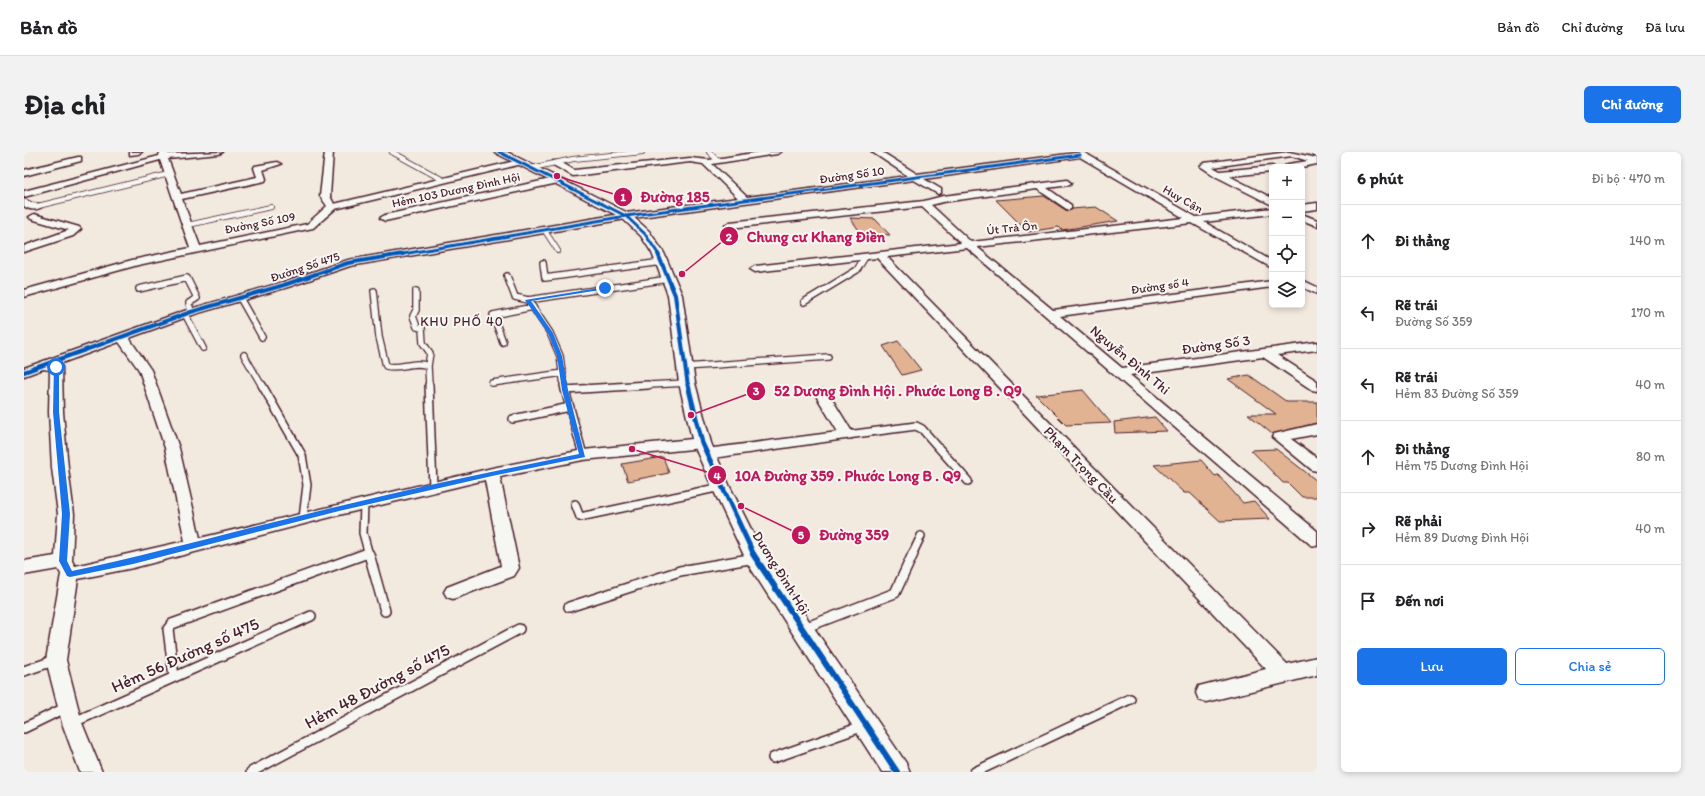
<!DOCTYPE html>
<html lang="vi">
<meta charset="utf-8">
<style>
:root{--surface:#fff;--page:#f2f2f2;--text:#202124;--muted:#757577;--line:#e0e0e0;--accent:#1a73e8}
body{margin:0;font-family:Itim,sans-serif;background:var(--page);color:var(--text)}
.controls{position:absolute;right:12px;top:12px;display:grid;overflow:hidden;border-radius:6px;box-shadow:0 2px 6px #0003}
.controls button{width:36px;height:36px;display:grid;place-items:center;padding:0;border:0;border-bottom:1px solid var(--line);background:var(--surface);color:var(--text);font:20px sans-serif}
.stop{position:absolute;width:12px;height:12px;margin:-9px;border:3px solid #1a73e8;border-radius:50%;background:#fff}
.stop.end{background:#1a73e8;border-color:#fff;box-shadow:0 1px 4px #0008}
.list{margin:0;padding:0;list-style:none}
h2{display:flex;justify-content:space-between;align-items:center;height:52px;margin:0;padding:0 16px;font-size:17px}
h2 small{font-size:13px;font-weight:400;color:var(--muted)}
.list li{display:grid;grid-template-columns:26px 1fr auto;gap:12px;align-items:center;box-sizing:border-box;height:72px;padding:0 16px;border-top:1px solid var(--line)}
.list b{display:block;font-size:15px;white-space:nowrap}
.list p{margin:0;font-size:13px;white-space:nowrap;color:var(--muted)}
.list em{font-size:13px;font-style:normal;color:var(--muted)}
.actions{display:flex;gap:8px;padding:12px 16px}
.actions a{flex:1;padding:9px 0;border:1px solid var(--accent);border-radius:6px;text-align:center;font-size:14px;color:var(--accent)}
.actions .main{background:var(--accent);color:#fff}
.icon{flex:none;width:22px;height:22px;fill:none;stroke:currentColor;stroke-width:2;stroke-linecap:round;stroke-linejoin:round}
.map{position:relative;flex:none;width:1293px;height:620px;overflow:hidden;border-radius:6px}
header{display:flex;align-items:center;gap:24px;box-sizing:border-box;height:56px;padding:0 20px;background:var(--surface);border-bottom:1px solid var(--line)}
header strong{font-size:19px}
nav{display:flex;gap:22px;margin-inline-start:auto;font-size:14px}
.intro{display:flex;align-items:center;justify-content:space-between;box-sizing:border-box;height:96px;padding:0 24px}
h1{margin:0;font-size:28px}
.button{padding:10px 18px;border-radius:6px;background:var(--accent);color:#fff;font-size:14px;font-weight:700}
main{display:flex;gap:24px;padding:0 24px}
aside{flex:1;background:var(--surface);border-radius:6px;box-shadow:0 2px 6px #0003}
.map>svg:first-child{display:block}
.building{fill:#e1b392;stroke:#4a1f2b}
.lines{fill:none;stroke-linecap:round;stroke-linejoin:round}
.service-far3-casing{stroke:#4a1f2b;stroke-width:6}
.service-far2-casing{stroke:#4a1f2b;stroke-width:8}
.service-far1-casing{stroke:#4a1f2b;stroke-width:10}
.service-casing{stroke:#4a1f2b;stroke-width:12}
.minor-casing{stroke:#4a1f2b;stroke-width:3}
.tertiary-casing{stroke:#4a1f2b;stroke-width:3}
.service-far3{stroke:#f6f6f2;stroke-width:4.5}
.service-far2{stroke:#f6f6f2;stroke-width:5.5}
.service-far1{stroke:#f6f6f2;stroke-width:7}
.service{stroke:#f6f6f2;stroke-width:9}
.minor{fill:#f6f6f2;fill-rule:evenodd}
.tertiary{fill:#f6f6f2;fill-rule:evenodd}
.cycleway-far3-casing{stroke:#f6f6f2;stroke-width:4.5}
.cycleway-far2-casing{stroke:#f6f6f2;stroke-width:6}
.cycleway-far1-casing{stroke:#f6f6f2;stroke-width:8}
.cycleway-casing{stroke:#f6f6f2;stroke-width:9}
.cycleway-far3{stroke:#0057b8;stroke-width:3}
.cycleway-far2{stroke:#0057b8;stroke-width:4}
.cycleway-far1{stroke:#0057b8;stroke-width:5}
.cycleway{stroke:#0057b8;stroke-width:6}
.route{fill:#1a73e8}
.labels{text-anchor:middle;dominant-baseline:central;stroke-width:4;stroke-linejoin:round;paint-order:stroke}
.far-street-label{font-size:12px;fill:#4a1f2b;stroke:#f6f6f2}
.far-neighbourhood-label{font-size:13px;letter-spacing:1px;fill:#4a1f2b;stroke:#f6f6f2}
.street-label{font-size:14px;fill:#4a1f2b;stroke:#f6f6f2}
.near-street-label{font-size:17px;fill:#4a1f2b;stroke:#f6f6f2}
.leader{fill:none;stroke:#c2185b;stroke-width:1.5}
.callout-dot{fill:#c2185b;stroke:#f6f6f2;stroke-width:1.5}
.mark-label{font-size:12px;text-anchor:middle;font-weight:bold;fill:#fff}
.callout-label{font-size:15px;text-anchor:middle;font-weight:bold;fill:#c2185b;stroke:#f6f6f2;stroke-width:4;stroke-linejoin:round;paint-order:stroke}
</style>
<header>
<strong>Bản đồ</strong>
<nav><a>Bản đồ</a><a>Chỉ đường</a><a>Đã lưu</a></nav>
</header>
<div class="intro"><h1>Địa chỉ</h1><a class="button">Chỉ đường</a></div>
<main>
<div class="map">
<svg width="1293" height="620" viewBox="0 0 1293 620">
<rect width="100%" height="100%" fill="#f2e9df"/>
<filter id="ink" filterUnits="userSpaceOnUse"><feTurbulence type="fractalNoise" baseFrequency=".025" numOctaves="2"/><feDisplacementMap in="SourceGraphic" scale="8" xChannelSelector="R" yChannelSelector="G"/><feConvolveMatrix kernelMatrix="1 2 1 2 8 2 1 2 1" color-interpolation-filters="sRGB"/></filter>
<g filter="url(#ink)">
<path class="building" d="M 1020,44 L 1043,59 L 1048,57 L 1072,55 L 1094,69 L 1038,78 L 1035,75 L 1004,80 L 972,48 Z
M 826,66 L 851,67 L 866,83 L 837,81 Z
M 874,189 L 897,218 L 878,223 L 859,194 Z
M 1225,223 L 1263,250 L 1293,250 L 1293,271 L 1248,282 L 1224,262 L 1252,262 L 1204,227 Z
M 1059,238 L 1087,271 L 1042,273 L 1012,243 Z
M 1131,265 L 1143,279 L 1091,281 L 1090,270 Z
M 1252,297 L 1293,329 L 1293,345 L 1278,345 L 1264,331 L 1259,331 L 1227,298 Z
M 639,305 L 645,321 L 604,329 L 598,312 Z
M 1177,308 L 1191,324 L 1194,323 L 1219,351 L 1230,349 L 1246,367 L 1196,369 L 1166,341 L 1160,341 L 1130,313 Z"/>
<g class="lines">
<defs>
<path id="service-far3" d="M 368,0 L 419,28
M 685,0 L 693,8
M 508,16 L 549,7 L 618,0
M 14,54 L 145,22
M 164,73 L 247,55
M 521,79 L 534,99"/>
<path id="service-far2" d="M 519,111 L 521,126 L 638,110
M 483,124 L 491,145 L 504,148 L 645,127
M 115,137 L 163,126 L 173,146 L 165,151 L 167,160
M 350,139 L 355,185 L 362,214 C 376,218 390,208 404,214
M 392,139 L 392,158 L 389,164 L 393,175 L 398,176 L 399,191 L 406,201 L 404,214 L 405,234
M 216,146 L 238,185
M 504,148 L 526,181 L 536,204 L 540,234
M 780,150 L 833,118 L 841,105
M 161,162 L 179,196
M 479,190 L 469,163 L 509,155
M 220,203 L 238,234
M 661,215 L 804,205
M 468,231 L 539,221
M 606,234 L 663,231"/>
<path id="service-far1" d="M 238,233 L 278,303 L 283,333 L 279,366
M 405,233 L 409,335
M 540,233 L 541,238 L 624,233
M 541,238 L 559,303
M 489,267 L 546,255
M 823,283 L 892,274 L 898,277 L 944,329
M 340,352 L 339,381 L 345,403
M 551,352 L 556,365 L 697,335
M 338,403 L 344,401
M 888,403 L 897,384"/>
<path id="service" d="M 345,402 L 361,459
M 545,455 L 656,419 L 731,406
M 780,476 L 871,441 L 889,402
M 0,519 L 32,508
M 150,525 L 144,477 L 148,472 L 341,402
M 50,570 L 287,464
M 0,576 L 43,555
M 749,606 L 840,574
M 227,620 L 495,477
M 951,620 L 1106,547"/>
<path id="minor" d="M 106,0 L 118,0 L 114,2 L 106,3 Z
M 136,0 L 144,0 L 144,2 L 199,0 L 195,2 L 144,7 L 157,42 L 233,25 L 230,16 L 231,14 L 253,10 L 257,12 L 239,18 L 242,27 L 241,29 L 158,47 L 176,94 L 283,72 L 303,54 L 296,44 L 301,0 L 309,0 L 306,44 L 310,52 L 495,8 L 499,10 L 498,12 L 311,57 L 289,76 L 114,113 L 0,145 L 0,138 L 108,108 L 166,96 L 136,8 L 0,45 L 0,39 L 135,4 Z
M 736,0 L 757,0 L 753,2 L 688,12 L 723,45 L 884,24 L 848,0 L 858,0 L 893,22 L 1059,0 L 1172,65 L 1248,56 L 1248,62 L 1180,70 L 1248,109 L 1248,116 L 1168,71 L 953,95 L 1029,158 L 1248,129 L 1248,135 L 1036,164 L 1098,216 L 1293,190 L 1293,198 L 1253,203 L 1293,229 L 1293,239 L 1288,238 L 1239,205 L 1106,223 L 1293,379 L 1293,394 L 1287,393 L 943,96 L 863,105 L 1263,512 L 1293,505 L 1293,523 L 1182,550 L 1175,548 L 1172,541 L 1175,534 L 1242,517 L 853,106 L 731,120 L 726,117 L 731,114 L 937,91 L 898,55 L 706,76 L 701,73 L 706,70 L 900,49 L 919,44 L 1043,28 L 1047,31 L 1046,33 L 1023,36 L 1047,53 L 1047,57 L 1044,58 L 1013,37 L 919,50 L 907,53 L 947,90 L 1160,66 L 1056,5 L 900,27 L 917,37 L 917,41 L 914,42 L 890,28 L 602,67 L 326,114 L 264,135 L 171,162 L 105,186 L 127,218 L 155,296 L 176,386 L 468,316 L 559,298 L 678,286 L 683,288 L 685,291 L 683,294 L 678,296 L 559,308 L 476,325 L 495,416 L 490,424 L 429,447 L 423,445 L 420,440 L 423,435 L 477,414 L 461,328 L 315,363 L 109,416 L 54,427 L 42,508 L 58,571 L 78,620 L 56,620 L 38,571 L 22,508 L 37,422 L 34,417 L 0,423 L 0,409 L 31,404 L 34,362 L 28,316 L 25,260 L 26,218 L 19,217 L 0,224 L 0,216 L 163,158 L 256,131 L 324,108 L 602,61 L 714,46 L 679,12 L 666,10 L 549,24 L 529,13 L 529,9 L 535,9 L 550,18 L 666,6 L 685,8 ZM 95,190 L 115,218 L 141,296 L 161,389 L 51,414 L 48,409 L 50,362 L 44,316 L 39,260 L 38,215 L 35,212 Z
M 1265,0 L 1293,6 L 1293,12 L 1278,15 L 1260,15 L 1264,12 L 1284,9 L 1268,4 L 1189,15 L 1196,19 L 1248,14 L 1250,15 L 1248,15 L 1248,20 L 1205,24 L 1248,46 L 1248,53 L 1191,24 L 1176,14 L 1180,11 Z
M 54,5 L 57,5 L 57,9 L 0,24 L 0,18 Z
M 531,26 L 535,29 L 534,31 L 361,69 L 356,66 L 361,63 Z
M 0,47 L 8,51 L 17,52 L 19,54 C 14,59 5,58 0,54 Z
M 1293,51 L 1293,57 L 1278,59 L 1278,53 Z
M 10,62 L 55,75 L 57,77 L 49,84 L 0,100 L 0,94 L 45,78 L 7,67 L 5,65 Z
M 1278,62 L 1293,68 L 1293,74 L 1278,68 Z
M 1278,128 L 1293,135 L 1293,142 L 1278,135 Z
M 798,238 L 803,239 L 830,283 L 828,286 L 682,307 L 677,306 L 675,302 L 677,298 L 682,297 L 814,280 L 791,242 L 793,239 Z
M 1293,272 L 1293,282 L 1267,287 L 1293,306 L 1293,319 L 1288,318 L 1248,285 L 1250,282 Z"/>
<path id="tertiary" d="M 470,0 L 483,0 L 606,62 L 625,79 L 640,101 L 658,143 L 671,231 L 687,291 L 706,335 L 739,401 L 882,611 L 886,620 L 858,620 L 724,412 L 688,335 L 669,291 L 655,231 L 644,143 L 628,101 L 617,84 L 598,66 Z"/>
</defs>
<use href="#service-far3" class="service-far3-casing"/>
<use href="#service-far2" class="service-far2-casing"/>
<use href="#service-far1" class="service-far1-casing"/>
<use href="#service" class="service-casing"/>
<use href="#minor" class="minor-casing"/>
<use href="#tertiary" class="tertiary-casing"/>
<use href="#service-far3" class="service-far3"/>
<use href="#service-far2" class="service-far2"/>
<use href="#service-far1" class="service-far1"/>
<use href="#service" class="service"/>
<use href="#minor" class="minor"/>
<use href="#tertiary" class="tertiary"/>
<defs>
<path id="cycleway-far3" d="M 475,0 L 602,64 L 621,82 L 635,103
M 373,103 L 602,64 L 1056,3"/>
<path id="cycleway-far2" d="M 634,102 L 651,143 L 664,234
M 0,220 L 167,160 L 260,133 L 324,111 L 379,102"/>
<path id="cycleway-far1" d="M 664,233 L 678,291 L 730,403"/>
<path id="cycleway" d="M 729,402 L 873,620"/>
</defs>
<use href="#cycleway-far3" class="cycleway-far3-casing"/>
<use href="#cycleway-far2" class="cycleway-far2-casing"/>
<use href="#cycleway-far1" class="cycleway-far1-casing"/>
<use href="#cycleway" class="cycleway-casing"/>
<use href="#cycleway-far3" class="cycleway-far3"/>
<use href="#cycleway-far2" class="cycleway-far2"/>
<use href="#cycleway-far1" class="cycleway-far1"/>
<use href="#cycleway" class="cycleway"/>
</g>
</g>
<path class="route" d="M 581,135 L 582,137 L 507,149 L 529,181 L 538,204 L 544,238 L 561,305 L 468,324 L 315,359 L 109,412 L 46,425 L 43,424 L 35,409 L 38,362 L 29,260 L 30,214 L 35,215 L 35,260 L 46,362 L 43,409 L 48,419 C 138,400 226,375 316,354 C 395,335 475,318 555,302 L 538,238 L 533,204 L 524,181 L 501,148 Z"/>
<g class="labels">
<g class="far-street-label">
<text transform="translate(828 23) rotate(-8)">Đường Số 10</text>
<text transform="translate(432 38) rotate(-12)">Hẻm 103 Dương Đình Hội</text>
<text transform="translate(1159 47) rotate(30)">Huy Cận</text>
<text transform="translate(236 71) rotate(-11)">Đường Số 109</text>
<text transform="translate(988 76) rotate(-6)">Út Trà Ôn</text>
<text transform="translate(281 115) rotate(-18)">Đường Số 475</text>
<text transform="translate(1136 134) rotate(-8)">Đường số 4</text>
</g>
<g class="far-neighbourhood-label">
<text x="438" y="169">KHU PHỐ 40</text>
</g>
<g class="street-label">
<text transform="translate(1192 193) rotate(-8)">Đường Số 3</text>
<text transform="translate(1106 208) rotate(40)">Nguyễn Đình Thi</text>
<text transform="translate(1057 313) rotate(46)">Phạm Trọng Cầu</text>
<text transform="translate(757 421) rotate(58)">Dương Đình Hội</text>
</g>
<g class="near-street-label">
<text transform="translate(161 503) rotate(-24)">Hẻm 56 Đường số 475</text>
<text transform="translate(353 534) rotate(-28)">Hẻm 48 Đường số 475</text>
</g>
</g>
<path class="leader" d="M533 24L599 45M658 122L705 84M667 263L732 239M608 297L693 323M717 354L777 383"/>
<g class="callout-dot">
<circle cx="533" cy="24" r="4"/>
<circle cx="658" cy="122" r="4"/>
<circle cx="667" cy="263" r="4"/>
<circle cx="608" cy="297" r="4"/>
<circle cx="717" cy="354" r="4"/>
<circle cx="599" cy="45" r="10"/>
<circle cx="705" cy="84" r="10"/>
<circle cx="732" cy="239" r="10"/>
<circle cx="693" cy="323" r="10"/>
<circle cx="777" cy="383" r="10"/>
</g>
<g class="mark-label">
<text x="599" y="49">1</text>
<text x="705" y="89">2</text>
<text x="732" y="243">3</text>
<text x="693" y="328">4</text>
<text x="777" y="387">5</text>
</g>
<g class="callout-label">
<text x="651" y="50">Đường 185</text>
<text x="792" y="90">Chung cư Khang Điền</text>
<text x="874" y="244">52 Dương Đình Hội . Phước Long B . Q9</text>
<text x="824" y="329">10A Đường 359 . Phước Long B . Q9</text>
<text x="830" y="388">Đường 359</text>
</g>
</svg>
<div class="controls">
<button>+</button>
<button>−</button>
<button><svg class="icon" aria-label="locate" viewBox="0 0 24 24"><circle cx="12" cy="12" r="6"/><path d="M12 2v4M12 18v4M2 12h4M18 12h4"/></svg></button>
<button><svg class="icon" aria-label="layers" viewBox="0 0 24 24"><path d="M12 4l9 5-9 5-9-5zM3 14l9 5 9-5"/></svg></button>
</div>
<div class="stop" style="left:32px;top:215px"></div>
<div class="stop end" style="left:581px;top:136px"></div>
</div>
<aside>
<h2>6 phút<small>Đi bộ · 470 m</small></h2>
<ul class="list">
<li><svg class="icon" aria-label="ahead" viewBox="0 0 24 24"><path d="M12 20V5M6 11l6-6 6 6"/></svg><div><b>Đi thẳng</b></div><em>140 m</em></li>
<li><svg class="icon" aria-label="left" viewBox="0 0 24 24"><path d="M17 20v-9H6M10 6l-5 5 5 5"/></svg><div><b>Rẽ trái</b><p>Đường Số 359</p></div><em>170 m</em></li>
<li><svg class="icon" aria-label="left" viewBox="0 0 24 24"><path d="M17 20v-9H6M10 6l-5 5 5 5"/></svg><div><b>Rẽ trái</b><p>Hẻm 83 Đường Số 359</p></div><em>40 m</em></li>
<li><svg class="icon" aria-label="ahead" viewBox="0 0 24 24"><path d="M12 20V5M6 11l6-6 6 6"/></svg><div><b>Đi thẳng</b><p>Hẻm 75 Dương Đình Hội</p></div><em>80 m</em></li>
<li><svg class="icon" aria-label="right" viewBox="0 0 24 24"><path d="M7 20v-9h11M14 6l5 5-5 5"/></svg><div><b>Rẽ phải</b><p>Hẻm 89 Dương Đình Hội</p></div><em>40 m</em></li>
<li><svg class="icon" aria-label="arrive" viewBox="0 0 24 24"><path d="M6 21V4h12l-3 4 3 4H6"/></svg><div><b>Đến nơi</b></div></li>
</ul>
<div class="actions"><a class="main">Lưu</a><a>Chia sẻ</a></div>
</aside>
</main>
